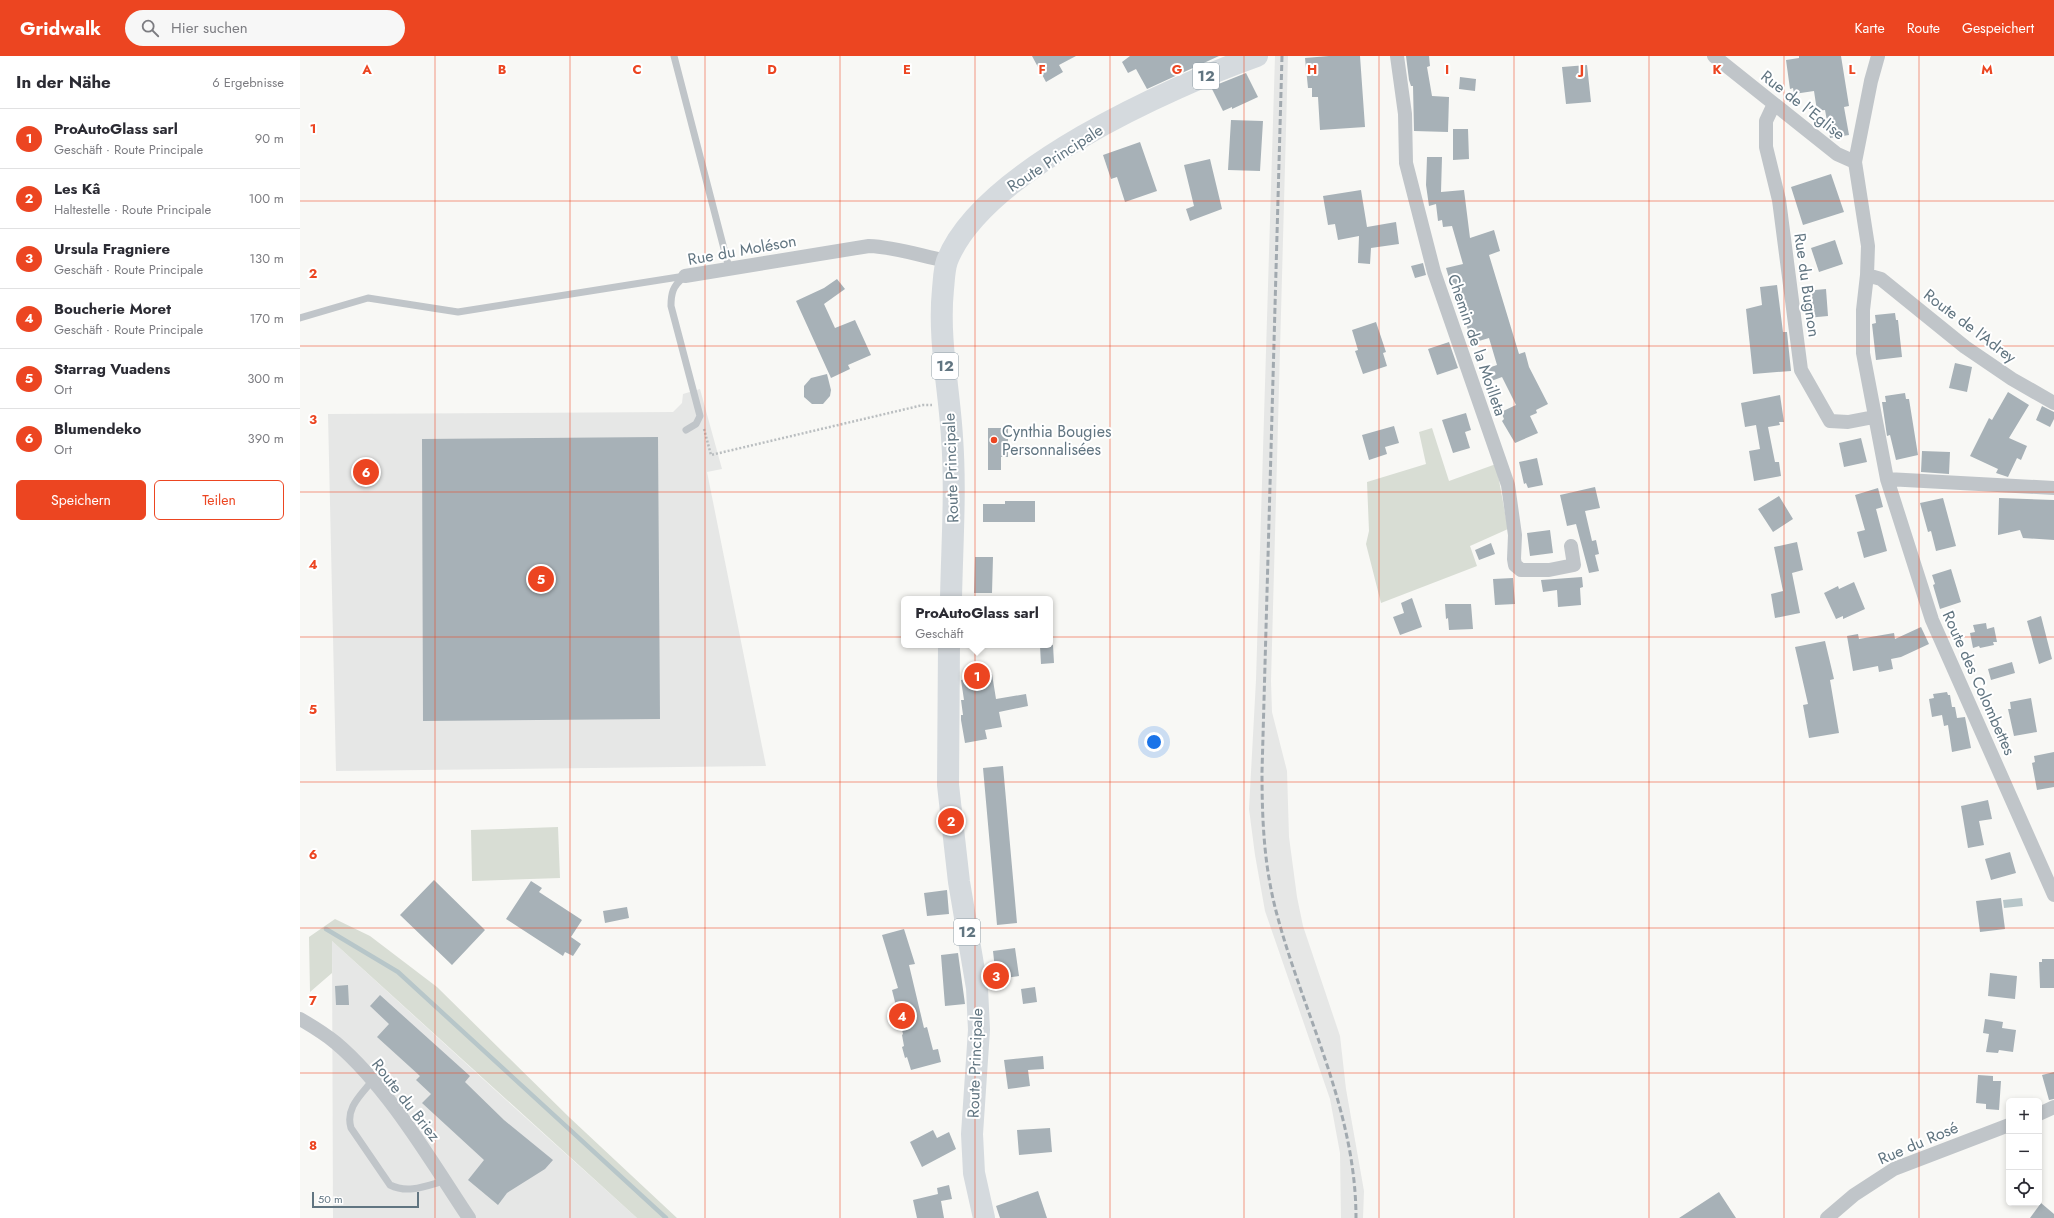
<!DOCTYPE html>
<html lang="de">
<meta charset="utf-8">
<style>
:root{--surface:#fff;--page:#f7f7f7;--text:#2b2b33;--muted:#7c7c81;--line:#e1e1e2;--accent:#ec4521}
body{margin:0;font-family:Jost,sans-serif;background:var(--page);color:var(--text)}
.controls{position:absolute;right:12px;bottom:12px;display:grid;overflow:hidden;border-radius:6px;box-shadow:0 2px 6px #0003}
.controls button{width:36px;height:36px;display:grid;place-items:center;padding:0;border:0;border-bottom:1px solid var(--line);background:var(--surface);color:var(--text);font:20px sans-serif}
.scale{position:absolute;left:12px;bottom:10px;width:107px;box-sizing:border-box;padding-left:4px;border:2px solid #617581;border-top:0;font-size:11px;line-height:14px;white-space:nowrap;color:#617581;-webkit-text-stroke:3px #fff;paint-order:stroke}
.you{position:absolute;left:854px;top:686px;width:14px;height:14px;margin:-10px;border:3px solid #fff;border-radius:50%;background:#1a73e8;box-shadow:0 0 0 6px #1a73e833}
.badge{display:grid;place-items:center;width:26px;height:26px;border-radius:50%;background:var(--accent);color:#fff;font-size:13px;font-weight:700}
.pin{position:absolute;translate:-50% -50%;border:2px solid #fff;box-shadow:0 1px 4px #0006}
.popup{position:absolute;left:601px;top:540px;width:152px;height:52px;box-sizing:border-box;display:grid;place-content:center;border-radius:6px;background:var(--surface);filter:drop-shadow(0 1px 3px #0005);font-size:13px;white-space:nowrap;color:var(--muted)}
.popup b{font-size:15px;color:var(--text)}
.popup::after{content:'';position:absolute;left:50%;top:100%;margin-left:-8px;border:8px solid transparent;border-top-color:var(--surface)}
.list{margin:0;padding:0;list-style:none}
h2{display:flex;justify-content:space-between;align-items:center;height:52px;margin:0;padding:0 16px;font-size:17px}
h2 small{font-size:13px;font-weight:400;color:var(--muted)}
.list li{display:grid;grid-template-columns:26px 1fr auto;gap:12px;align-items:center;box-sizing:border-box;height:60px;padding:0 16px;border-top:1px solid var(--line)}
.list b{display:block;font-size:15px;white-space:nowrap}
.list p{margin:0;font-size:13px;white-space:nowrap;color:var(--muted)}
.list em{font-size:13px;font-style:normal;color:var(--muted)}
.actions{display:flex;gap:8px;padding:12px 16px}
.actions a{flex:1;padding:9px 0;border:1px solid var(--accent);border-radius:6px;text-align:center;font-size:14px;color:var(--accent)}
.actions .main{background:var(--accent);color:#fff}
.icon{flex:none;width:22px;height:22px;fill:none;stroke:currentColor;stroke-width:2;stroke-linecap:round;stroke-linejoin:round}
.map{position:relative;flex:none;width:1754px;height:1162px;overflow:hidden}
header{display:flex;align-items:center;gap:24px;box-sizing:border-box;height:56px;padding:0 20px;background:var(--accent);color:#fff}
header strong{font-size:19px}
nav{display:flex;gap:22px;margin-inline-start:auto;font-size:14px}
.search{width:280px;height:36px;background:var(--page);display:flex;align-items:center;gap:10px;box-sizing:border-box;padding:0 14px;border-radius:22px;color:var(--muted);font-size:15px}
main{display:flex}
aside{flex:1;background:var(--surface)}
.map>svg:first-child{display:block}
.built{fill:#e6e7e6}
.green{fill:#d8ddd4}
.water{fill:#b7c6c9}
.lines{fill:none;stroke-linecap:round;stroke-linejoin:round}
.stream{stroke:#b7c6c9;stroke-width:4.5}
.building{fill:#a7b1b7}
.path{stroke:#babec0;stroke-width:2.5;stroke-dasharray:2 2;stroke-linecap:butt}
.lane{stroke:#c0c5c9;stroke-width:7}
.street{stroke:#c0c5c9;stroke-width:14}
.primary{stroke:#d5dade;stroke-width:22}
.rail{stroke:#a1a9af;stroke-width:3;stroke-dasharray:6 3;stroke-linecap:butt}
.grid{fill:none;stroke:#ec4521;stroke-width:1;stroke-opacity:0.55}
.poi-dot{fill:#ec4521;stroke:#fff;stroke-width:1.5}
.labels{text-anchor:middle;dominant-baseline:central;stroke-width:4;stroke-linejoin:round;paint-order:stroke}
.shield{fill:#fff;stroke:#909ea7;stroke-width:1}
.shield-label{font-size:15px;font-weight:bold;fill:#617581}
.street-label{font-size:16px;fill:#617581;stroke:#fff}
.poi-label{font-size:16px;fill:#617581;stroke:#fff;text-anchor:start}
.grid-label{font-size:13px;text-anchor:middle;font-weight:bold;fill:#ec4521;stroke:#fff;stroke-width:4;stroke-linejoin:round;paint-order:stroke}
</style>
<header>
<strong>Gridwalk</strong>
<div class="search"><svg class="icon" aria-label="search" viewBox="0 0 24 24"><circle cx="10" cy="10" r="6"/><path d="M15 15l6 6"/></svg>Hier suchen</div>
<nav><a>Karte</a><a>Route</a><a>Gespeichert</a></nav>
</header>
<main>
<aside>
<h2>In der Nähe<small>6 Ergebnisse</small></h2>
<ul class="list">
<li><span class="badge">1</span><div><b>ProAutoGlass sarl</b><p>Geschäft · Route Principale</p></div><em>90 m</em></li>
<li><span class="badge">2</span><div><b>Les Kâ</b><p>Haltestelle · Route Principale</p></div><em>100 m</em></li>
<li><span class="badge">3</span><div><b>Ursula Fragniere</b><p>Geschäft · Route Principale</p></div><em>130 m</em></li>
<li><span class="badge">4</span><div><b>Boucherie Moret</b><p>Geschäft · Route Principale</p></div><em>170 m</em></li>
<li><span class="badge">5</span><div><b>Starrag Vuadens</b><p>Ort</p></div><em>300 m</em></li>
<li><span class="badge">6</span><div><b>Blumendeko</b><p>Ort</p></div><em>390 m</em></li>
</ul>
<div class="actions"><a class="main">Speichern</a><a>Teilen</a></div>
</aside>
<div class="map">
<svg width="1754" height="1162" viewBox="0 0 1754 1162">
<rect width="100%" height="100%" fill="#f8f8f5"/>
<path class="built" d="M 975,0 L 988,0 L 971,625 L 972,656 L 987,715 L 989,781 L 997,841 L 1003,870 L 1040,980 L 1046,1033 L 1064,1135 L 1063,1162 L 1041,1162 L 1040,1097 L 1030,1043 L 965,855 L 955,799 L 949,753 L 956,624 Z
M 400,333 L 422,413 L 407,416 L 466,710 L 36,715 L 28,358 L 373,356 L 382,347 L 383,338 Z
M 32,885 L 194,1033 L 337,1162 L 33,1162 Z"/>
<path class="green" d="M 1132,372 L 1149,425 L 1196,408 L 1208,473 L 1170,490 L 1177,510 L 1081,547 L 1066,488 L 1069,475 L 1067,426 L 1126,408 L 1119,376 Z
M 258,771 L 260,822 L 172,825 L 171,774 Z
M 35,863 L 70,880 L 137,931 L 270,1062 L 377,1162 L 337,1162 L 32,885 L 32,917 L 10,936 L 9,881 Z"/>
<path class="water" d="M 1722,842 L 1723,850 L 1704,852 L 1703,844 Z"/>
<g class="lines">
<path class="stream" d="M 26,873 L 98,916 L 366,1162"/>
</g>
<path class="building" d="M 732,0 L 776,0 L 759,9 L 763,16 L 746,26 Z
M 830,0 L 919,0 L 847,33 L 836,13 L 828,17 L 822,6 Z
M 1029,0 L 1060,0 L 1065,71 L 1020,74 L 1018,41 L 1012,41 L 1012,32 L 1008,32 L 1005,2 Z
M 1106,0 L 1129,0 L 1130,10 L 1127,11 L 1132,40 L 1149,41 L 1148,76 L 1114,75 L 1113,30 L 1111,30 L 1109,24 Z
M 1499,0 L 1541,0 L 1549,50 L 1544,51 L 1549,79 L 1530,82 L 1525,54 L 1517,55 L 1514,35 L 1494,38 L 1493,32 L 1490,33 L 1486,4 L 1499,2 Z
M 1287,9 L 1291,46 L 1266,48 L 1262,11 Z
M 946,17 L 958,41 L 932,53 L 932,51 L 923,55 L 911,31 Z
M 1160,21 L 1176,23 L 1175,35 L 1159,33 Z
M 931,64 L 963,65 L 960,115 L 928,114 Z
M 1153,73 L 1168,73 L 1169,103 L 1153,104 Z
M 840,86 L 857,135 L 825,146 L 817,121 L 811,123 L 803,99 Z
M 1127,101 L 1142,101 L 1141,136 L 1164,134 L 1170,182 L 1194,174 L 1200,195 L 1189,199 L 1219,298 L 1225,296 L 1229,311 L 1248,348 L 1236,354 L 1237,357 L 1230,360 L 1238,377 L 1215,387 L 1202,365 L 1204,363 L 1201,356 L 1216,349 L 1202,321 L 1186,327 L 1182,314 L 1197,309 L 1189,282 L 1172,287 L 1160,248 L 1157,249 L 1146,212 L 1163,208 L 1152,170 L 1143,171 L 1142,164 L 1138,165 L 1136,148 L 1129,150 L 1126,129 Z
M 910,103 L 922,153 L 890,165 L 886,153 L 894,150 L 884,109 Z
M 1531,118 L 1544,156 L 1503,169 L 1491,131 Z
M 1061,134 L 1067,171 L 1096,166 L 1099,188 L 1071,192 L 1070,208 L 1058,207 L 1059,180 L 1038,184 L 1035,168 L 1028,169 L 1023,140 Z
M 1535,184 L 1543,208 L 1519,216 L 1511,192 Z
M 1123,207 L 1126,219 L 1115,222 L 1111,210 Z
M 537,223 L 545,233 L 524,248 L 535,272 L 555,264 L 571,299 L 548,309 L 550,313 L 531,322 L 496,245 L 524,232 Z
M 1477,229 L 1483,276 L 1487,276 L 1491,315 L 1453,318 L 1446,253 L 1462,249 L 1460,231 Z
M 1526,233 L 1528,260 L 1507,262 L 1504,235 Z
M 1595,257 L 1596,264 L 1598,264 L 1602,301 L 1576,304 L 1572,268 L 1576,267 L 1575,259 Z
M 1076,266 L 1086,296 L 1083,297 L 1087,310 L 1063,318 L 1055,295 L 1058,294 L 1052,274 Z
M 1149,286 L 1158,312 L 1137,319 L 1128,293 Z
M 1655,307 L 1672,311 L 1667,336 L 1649,332 Z
M 527,318 L 531,334 L 530,340 L 523,348 L 512,348 L 504,341 L 504,330 L 511,322 Z
M 1708,336 L 1729,349 L 1709,382 L 1727,390 L 1721,404 L 1717,402 L 1708,421 L 1696,417 L 1698,413 L 1670,400 L 1689,362 L 1692,364 Z
M 1605,337 L 1606,343 L 1609,343 L 1618,399 L 1596,404 L 1590,379 L 1587,380 L 1582,346 L 1586,346 L 1585,340 Z
M 1480,339 L 1484,366 L 1479,366 L 1480,369 L 1468,371 L 1475,406 L 1479,406 L 1481,420 L 1454,425 L 1449,395 L 1460,393 L 1456,369 L 1445,371 L 1441,347 Z
M 1742,350 L 1754,356 L 1754,363 L 1750,371 L 1736,364 Z
M 1166,357 L 1171,374 L 1165,376 L 1170,392 L 1153,397 L 1142,364 Z
M 1094,370 L 1099,387 L 1085,391 L 1087,398 L 1069,404 L 1062,379 Z
M 688,372 L 708,372 L 708,401 L 701,401 L 701,414 L 688,414 Z
M 358,381 L 360,663 L 123,665 L 122,383 Z
M 1561,382 L 1567,406 L 1544,411 L 1539,387 Z
M 1622,395 L 1650,396 L 1649,418 L 1621,416 Z
M 1237,402 L 1243,429 L 1228,432 L 1226,427 L 1224,428 L 1219,406 Z
M 1295,431 L 1300,452 L 1285,455 L 1292,485 L 1296,484 L 1299,498 L 1295,499 L 1299,515 L 1289,517 L 1276,468 L 1267,470 L 1260,439 Z
M 1578,432 L 1583,451 L 1576,453 L 1587,495 L 1564,502 L 1557,476 L 1565,474 L 1555,439 Z
M 1479,440 L 1493,463 L 1473,476 L 1458,453 Z
M 1643,442 L 1656,490 L 1636,495 L 1631,475 L 1628,476 L 1620,447 Z
M 1699,442 L 1754,444 L 1754,484 L 1723,482 L 1720,474 L 1698,479 Z
M 705,445 L 735,445 L 735,466 L 683,466 L 683,448 L 705,448 Z
M 1250,474 L 1253,497 L 1230,500 L 1227,477 Z
M 1497,486 L 1503,514 L 1492,517 L 1500,557 L 1475,562 L 1471,538 L 1483,535 L 1474,491 Z
M 1191,487 L 1195,498 L 1179,504 L 1175,494 Z
M 675,501 L 693,501 L 692,537 L 674,537 Z
M 1651,513 L 1661,546 L 1640,553 L 1633,529 L 1635,528 L 1632,519 Z
M 1282,521 L 1283,531 L 1280,532 L 1281,549 L 1258,551 L 1257,534 L 1243,536 L 1241,524 Z
M 1213,522 L 1215,548 L 1195,549 L 1193,523 Z
M 1554,526 L 1565,553 L 1543,563 L 1543,560 L 1536,563 L 1524,537 L 1538,530 L 1539,533 Z
M 1112,542 L 1122,571 L 1100,579 L 1093,561 L 1104,557 L 1101,547 Z
M 1145,548 L 1171,548 L 1173,573 L 1149,574 L 1148,562 L 1146,563 Z
M 1741,560 L 1752,603 L 1739,608 L 1727,565 Z
M 1686,567 L 1687,573 L 1694,571 L 1697,586 L 1693,586 L 1694,589 L 1680,592 L 1679,590 L 1673,592 L 1670,577 L 1675,576 L 1673,569 Z
M 1621,571 L 1629,588 L 1601,601 L 1591,603 L 1593,613 L 1579,616 L 1578,610 L 1553,615 L 1547,580 L 1558,578 L 1559,583 L 1594,577 L 1595,583 Z
M 1525,585 L 1534,623 L 1530,624 L 1539,677 L 1509,682 L 1503,649 L 1508,648 L 1495,591 Z
M 753,589 L 754,607 L 741,608 L 740,590 Z
M 1712,606 L 1715,617 L 1691,624 L 1688,613 Z
M 692,618 L 696,643 L 726,638 L 728,650 L 699,656 L 702,671 L 685,674 L 687,683 L 665,687 L 661,664 L 661,659 L 663,659 L 661,644 L 664,644 L 661,624 Z
M 1647,636 L 1648,639 L 1650,639 L 1652,651 L 1655,651 L 1657,662 L 1665,661 L 1671,692 L 1652,696 L 1648,669 L 1644,670 L 1642,659 L 1632,661 L 1629,643 L 1634,642 L 1633,638 Z
M 1731,642 L 1737,676 L 1714,680 L 1708,653 L 1711,653 L 1710,646 Z
M 1754,696 L 1754,731 L 1737,734 L 1732,707 L 1735,706 L 1734,700 Z
M 703,710 L 717,867 L 697,869 L 683,712 Z
M 1688,744 L 1692,763 L 1679,765 L 1684,789 L 1668,792 L 1661,750 Z
M 1710,796 L 1716,817 L 1691,824 L 1685,803 Z
M 134,824 L 185,874 L 152,909 L 100,859 Z
M 231,825 L 242,832 L 239,836 L 282,864 L 271,881 L 281,888 L 273,900 L 265,896 L 263,900 L 206,863 Z
M 647,834 L 649,858 L 627,860 L 624,837 Z
M 1701,842 L 1705,873 L 1680,876 L 1676,845 Z
M 327,851 L 329,862 L 305,867 L 303,855 Z
M 604,873 L 615,908 L 609,909 L 624,972 L 627,971 L 633,994 L 638,993 L 641,1006 L 611,1014 L 607,1001 L 605,1002 L 602,991 L 604,990 L 602,979 L 603,978 L 592,934 L 598,932 L 582,879 Z
M 715,892 L 719,920 L 696,923 L 693,895 Z
M 658,897 L 665,948 L 645,950 L 641,899 Z
M 1742,903 L 1754,903 L 1754,932 L 1740,932 L 1739,906 L 1742,906 Z
M 1690,917 L 1717,920 L 1715,943 L 1688,940 Z
M 48,929 L 49,949 L 36,949 L 35,930 Z
M 735,931 L 737,946 L 723,948 L 721,933 Z
M 80,939 L 170,1020 L 165,1026 L 204,1064 L 253,1104 L 245,1113 L 207,1137 L 198,1149 L 168,1124 L 184,1104 L 122,1047 L 131,1038 L 116,1024 L 120,1020 L 77,981 L 89,968 L 70,950 Z
M 1685,963 L 1703,966 L 1702,972 L 1716,974 L 1713,996 L 1699,994 L 1698,997 L 1686,996 L 1689,978 L 1683,977 Z
M 743,1000 L 744,1013 L 728,1014 L 730,1030 L 708,1033 L 704,1004 Z
M 1754,1016 L 1754,1043 L 1749,1044 L 1742,1019 Z
M 1678,1019 L 1693,1020 L 1693,1025 L 1701,1025 L 1699,1054 L 1686,1053 L 1686,1048 L 1676,1047 Z
M 750,1072 L 752,1096 L 719,1099 L 717,1074 Z
M 633,1074 L 637,1082 L 649,1076 L 656,1093 L 622,1111 L 610,1086 Z
M 649,1129 L 652,1143 L 641,1145 L 644,1162 L 617,1162 L 613,1144 L 638,1138 L 637,1132 Z
M 738,1135 L 747,1162 L 700,1162 L 696,1150 Z
M 1419,1136 L 1436,1162 L 1379,1162 Z
M 1741,1147 L 1754,1158 L 1754,1162 L 1730,1162 Z"/>
<g class="lines">
<path class="path" d="M 404,373 L 411,399 L 623,349 L 632,349"/>
<path class="lane" d="M 374,0 L 429,212
M 383,222 C 373,230 371,237 371,250 L 400,360 L 396,368 L 386,374
M 0,262 L 68,242 L 158,256 L 385,220
M 72,1025 C 61,1039 45,1052 51,1072 L 90,1129 C 108,1138 126,1130 144,1125"/>
<path class="street" d="M 1097,0 L 1105,58 L 1106,107 L 1134,216 L 1208,429 L 1215,479 L 1214,503 L 1215,509 L 1221,514 L 1249,514 L 1274,509 L 1271,490
M 1414,0 L 1537,98 L 1555,106
M 1578,0 L 1571,25 L 1555,106 L 1568,190 L 1567,219 L 1563,254 L 1563,297 L 1587,423 L 1632,564 L 1754,839
M 1474,48 L 1466,65 L 1466,91 L 1479,144 L 1501,314 L 1530,365 L 1548,366 L 1574,361
M 1567,219 L 1581,223 L 1665,291 L 1712,323 L 1754,347
M 385,220 L 569,190 C 596,191 621,200 647,205
M 1587,423 L 1754,432
M 0,963 C 12,970 25,978 36,987 C 88,1031 131,1105 169,1162
M 1739,1058 L 1754,1051
M 1527,1162 L 1554,1139 L 1594,1113 L 1709,1069"/>
<path class="primary" d="M 651,543 C 652,489 656,435 652,381 C 649,331 638,283 643,233 C 644,224 644,214 647,205 C 682,115 870,31 957,0
M 649,589 L 648,729 L 659,826 L 677,932 L 679,974 L 672,1078 L 674,1117 L 684,1162"/>
<path class="rail" d="M 982,0 L 962,716 C 962,764 964,809 976,855 C 1003,958 1056,1053 1056,1162"/>
</g>
<path class="grid" d="M 135,0 L 135,1162M 270,0 L 270,1162M 405,0 L 405,1162M 540,0 L 540,1162M 675,0 L 675,1162M 810,0 L 810,1162M 944,0 L 944,1162M 1079,0 L 1079,1162M 1214,0 L 1214,1162M 1349,0 L 1349,1162M 1484,0 L 1484,1162M 1619,0 L 1619,1162M 0,145 L 1754,145M 0,290 L 1754,290M 0,436 L 1754,436M 0,581 L 1754,581M 0,726 L 1754,726M 0,872 L 1754,872M 0,1017 L 1754,1017"/>
<circle class="poi-dot" cx="694" cy="384" r="4"/>
<g class="labels">
<g class="shield">
<rect x="893" y="7" width="26" height="26" rx="3"/>
<rect x="632" y="297" width="26" height="26" rx="3"/>
<rect x="654" y="863" width="26" height="26" rx="3"/>
</g>
<g class="shield-label">
<text x="906" y="20">12</text>
<text x="645" y="310">12</text>
<text x="667" y="876">12</text>
</g>
<g class="street-label">
<text transform="translate(1503 49) rotate(38)">Rue de l'Eglise</text>
<text transform="translate(755 102) rotate(-33)">Route Principale</text>
<text transform="translate(442 194) rotate(-10)">Rue du Moléson</text>
<text transform="translate(1507 229) rotate(82)">Rue du Bugnon</text>
<text transform="translate(1670 270) rotate(37)">Route de l'Adrey</text>
<text transform="translate(1177 289) rotate(71)">Chemin de la Moilleta</text>
<text transform="translate(651 412) rotate(-92)">Route Principale</text>
<text transform="translate(1679 627) rotate(66)">Route des Colombettes</text>
<text transform="translate(675 1007) rotate(-88)">Route Principale</text>
<text transform="translate(106 1044) rotate(52)">Route du Briez</text>
<text transform="translate(1618 1087) rotate(-23)">Rue du Rosé</text>
</g>
<g class="poi-label">
<text x="702" y="375">Cynthia Bougies<tspan x="702" dy="18">Personnalisées</tspan></text>
</g>
</g>
<g class="grid-label">
<text x="67" y="18">A</text>
<text x="202" y="18">B</text>
<text x="337" y="18">C</text>
<text x="472" y="18">D</text>
<text x="607" y="18">E</text>
<text x="742" y="18">F</text>
<text x="877" y="18">G</text>
<text x="1012" y="18">H</text>
<text x="1147" y="18">I</text>
<text x="1282" y="18">J</text>
<text x="1417" y="18">K</text>
<text x="1552" y="18">L</text>
<text x="1687" y="18">M</text>
<text x="13" y="77">1</text>
<text x="13" y="222">2</text>
<text x="13" y="368">3</text>
<text x="13" y="513">4</text>
<text x="13" y="658">5</text>
<text x="13" y="803">6</text>
<text x="13" y="949">7</text>
<text x="13" y="1094">8</text>
</g>
</svg>
<div class="controls">
<button>+</button>
<button>−</button>
<button><svg class="icon" aria-label="locate" viewBox="0 0 24 24"><circle cx="12" cy="12" r="6"/><path d="M12 2v4M12 18v4M2 12h4M18 12h4"/></svg></button>
</div>
<div class="scale">50 m</div>
<div class="you"></div>
<div class="pin badge" style="left:677px;top:620px">1</div>
<div class="popup"><b>ProAutoGlass sarl</b>Geschäft</div>
<div class="pin badge" style="left:651px;top:765px">2</div>
<div class="pin badge" style="left:696px;top:920px">3</div>
<div class="pin badge" style="left:602px;top:960px">4</div>
<div class="pin badge" style="left:241px;top:523px">5</div>
<div class="pin badge" style="left:66px;top:416px">6</div>
</div>
</main>
